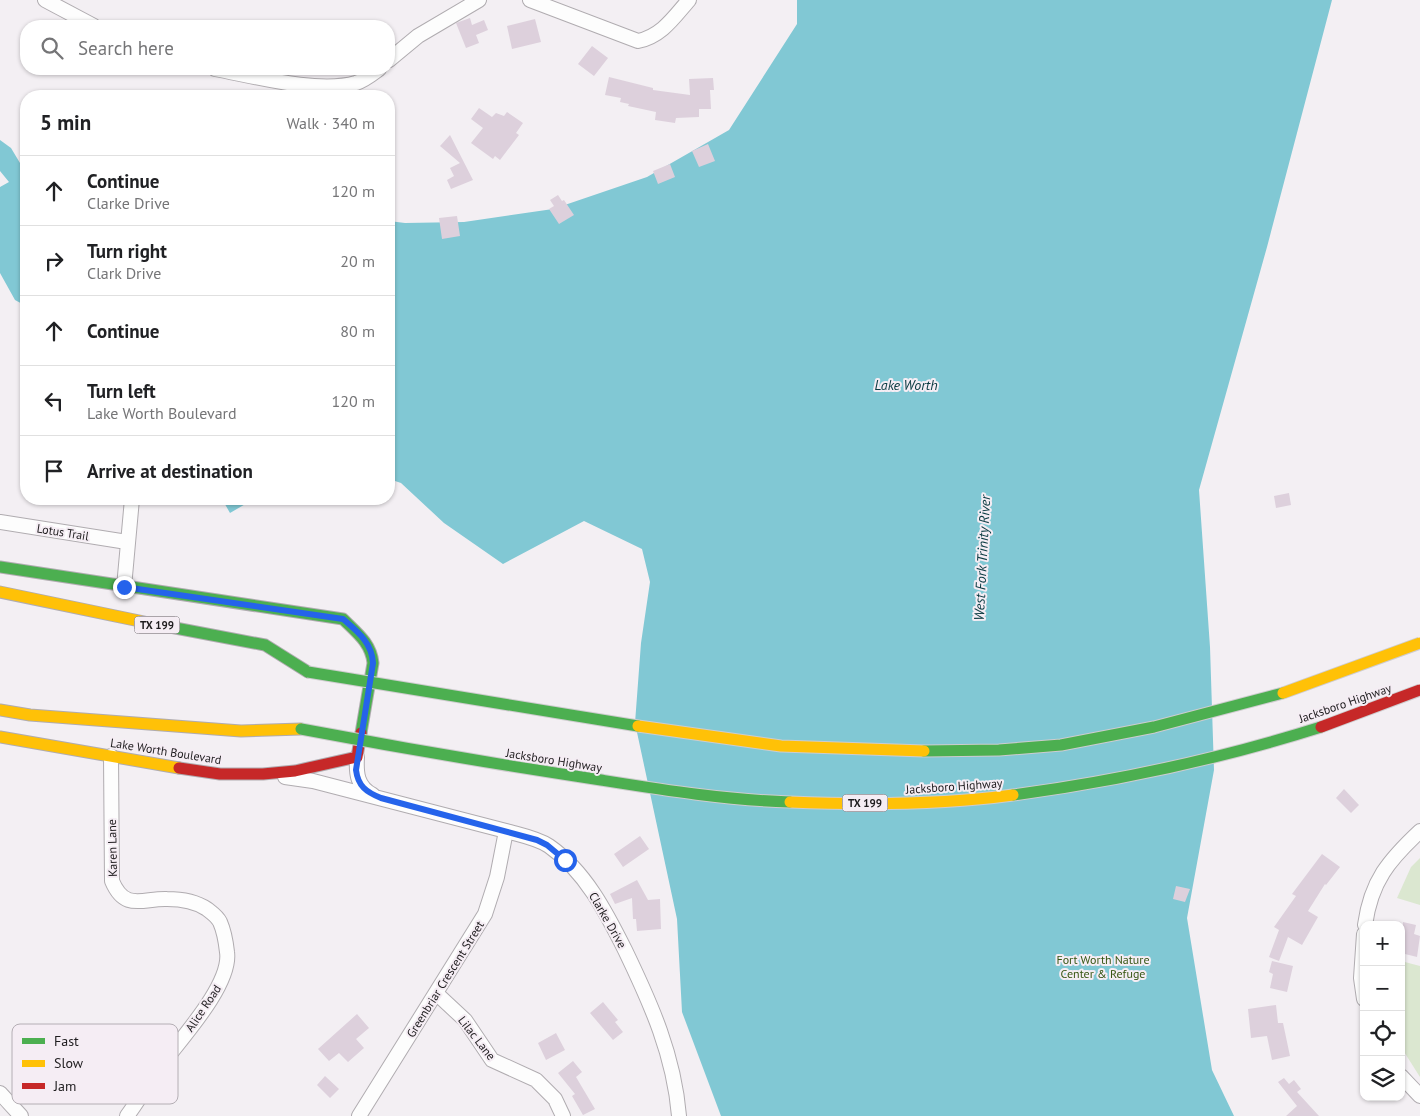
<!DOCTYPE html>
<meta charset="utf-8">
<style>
:root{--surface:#fff;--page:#f2f2f2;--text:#202124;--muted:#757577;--line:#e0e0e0}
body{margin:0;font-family:"PT Sans",sans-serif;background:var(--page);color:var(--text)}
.controls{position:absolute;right:15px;bottom:15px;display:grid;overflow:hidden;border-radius:10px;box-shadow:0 1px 4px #0004}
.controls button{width:45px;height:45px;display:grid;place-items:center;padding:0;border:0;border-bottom:1px solid var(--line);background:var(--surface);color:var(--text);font:25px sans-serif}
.stop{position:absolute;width:15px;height:15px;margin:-11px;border:4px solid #2563eb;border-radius:50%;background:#fff}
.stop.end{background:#2563eb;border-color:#fff;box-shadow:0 1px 5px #0008}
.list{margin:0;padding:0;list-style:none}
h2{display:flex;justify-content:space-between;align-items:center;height:65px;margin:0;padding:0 20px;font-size:21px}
h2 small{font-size:16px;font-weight:400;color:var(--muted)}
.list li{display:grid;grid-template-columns:32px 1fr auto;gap:15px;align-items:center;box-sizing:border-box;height:70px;padding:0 20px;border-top:1px solid var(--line)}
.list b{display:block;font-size:19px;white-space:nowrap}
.list p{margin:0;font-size:16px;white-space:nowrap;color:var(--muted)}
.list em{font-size:16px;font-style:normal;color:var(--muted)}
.icon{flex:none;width:28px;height:28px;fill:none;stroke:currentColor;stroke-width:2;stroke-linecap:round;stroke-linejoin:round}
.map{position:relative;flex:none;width:1420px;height:1116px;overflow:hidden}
.search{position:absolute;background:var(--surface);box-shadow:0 1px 4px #0004;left:20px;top:20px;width:375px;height:55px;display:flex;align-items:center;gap:12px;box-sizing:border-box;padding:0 18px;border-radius:20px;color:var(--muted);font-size:19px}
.panel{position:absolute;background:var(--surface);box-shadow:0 1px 4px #0004;left:20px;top:90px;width:375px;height:415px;border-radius:20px}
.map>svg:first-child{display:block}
.green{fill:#dbe7d0}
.water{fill:#81c8d4}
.building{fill:#ddd0dc}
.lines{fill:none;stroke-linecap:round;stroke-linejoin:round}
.street-casing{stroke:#b0acb0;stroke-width:16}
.fast-casing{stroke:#b0acb0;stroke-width:13}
.slow-casing{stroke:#b0acb0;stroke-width:13}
.jam-casing{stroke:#b0acb0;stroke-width:13}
.street{stroke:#fdfdfd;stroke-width:14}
.fast{stroke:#4caf50;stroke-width:11}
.slow{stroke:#ffc107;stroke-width:11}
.jam{stroke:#c62828;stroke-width:11}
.fast-bridge-casing{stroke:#ceccce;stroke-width:13;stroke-linecap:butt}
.slow-bridge-casing{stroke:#ceccce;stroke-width:13;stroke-linecap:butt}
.jam-bridge-casing{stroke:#ceccce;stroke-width:13;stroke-linecap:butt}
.fast-bridge{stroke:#4caf50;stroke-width:11}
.slow-bridge{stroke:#ffc107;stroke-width:11}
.jam-bridge{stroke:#c62828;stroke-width:11}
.route{stroke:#2563eb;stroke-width:6}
.labels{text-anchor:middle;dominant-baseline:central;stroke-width:4;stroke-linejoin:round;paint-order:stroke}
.shield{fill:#f5edf4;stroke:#5e5b5e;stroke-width:1}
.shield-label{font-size:11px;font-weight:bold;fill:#1e1c1e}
.street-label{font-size:12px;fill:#1e1c1e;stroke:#f5edf4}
.park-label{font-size:12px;fill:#365612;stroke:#f5edf4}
.water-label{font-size:14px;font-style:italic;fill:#093a41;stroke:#f5edf4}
.key{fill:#f5edf4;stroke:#b4aeb4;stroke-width:1}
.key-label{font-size:14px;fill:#1e1c1e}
</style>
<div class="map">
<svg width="1420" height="1116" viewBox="0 0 1420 1116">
<rect width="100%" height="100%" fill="#f3eff3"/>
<path class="green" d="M 1420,858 L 1420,905 L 1397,898 L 1411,867 Z
M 1401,961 L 1420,966 L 1420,1077 L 1401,1047 Z"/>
<path class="water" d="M 797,0 L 1332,0 L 1267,247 L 1199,490 L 1210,647 L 1214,770 L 1187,918 L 1212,1070 L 1234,1116 L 721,1116 L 682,1012 L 677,919 L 635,723 L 641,643 L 650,582 L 642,549 L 584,521 L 503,564 L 444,523 L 401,483 L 389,479 L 389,221 L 405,223 L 464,222 L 553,209 L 647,177 L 729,130 L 797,24 Z
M 0,140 L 11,148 L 26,173 L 26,306 L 15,300 L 0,273 L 0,187 L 9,182 L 0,171 Z
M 222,499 L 254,499 L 230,513 Z"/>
<path class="building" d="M 470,18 L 472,25 L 484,20 L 488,30 L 476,35 L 479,43 L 466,48 L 456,23 Z
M 535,19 L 541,42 L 512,49 L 507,26 Z
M 592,46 L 608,58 L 594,76 L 578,64 Z
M 609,77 L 653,88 L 653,90 L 690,95 L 689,79 L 713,78 L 714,90 L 710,90 L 711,109 L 699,109 L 699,117 L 676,118 L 675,123 L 655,120 L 656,112 L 628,106 L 629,104 L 620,102 L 621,98 L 605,95 Z
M 479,108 L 492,117 L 496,113 L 504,116 L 507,112 L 523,123 L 516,133 L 519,135 L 500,160 L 495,156 L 493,159 L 471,143 L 483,128 L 471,119 Z
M 450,135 L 473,180 L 451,189 L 447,180 L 454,176 L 450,168 L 460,163 L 440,146 Z
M 708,144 L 715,161 L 699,167 L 692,151 Z
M 670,164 L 675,177 L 658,184 L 653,171 Z
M 558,195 L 562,201 L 564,200 L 574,215 L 559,224 L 549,209 L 554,206 L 550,200 Z
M 457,216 L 460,236 L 442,239 L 439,218 Z
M 1289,493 L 1291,505 L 1276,508 L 1274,496 Z
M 1344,789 L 1359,805 L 1351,813 L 1336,798 Z
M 640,836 L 649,849 L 623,867 L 614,854 Z
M 1322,854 L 1340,867 L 1326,885 L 1325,884 L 1308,911 L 1318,917 L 1302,945 L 1288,937 L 1279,961 L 1269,957 L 1279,930 L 1274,927 L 1296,896 L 1292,894 Z
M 637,880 L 648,900 L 660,899 L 661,929 L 637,931 L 636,919 L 633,919 L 632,898 L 615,904 L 610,894 Z
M 1176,886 L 1190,889 L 1185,902 L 1173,899 Z
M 1403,922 L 1416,925 L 1414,934 L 1420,936 L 1417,957 L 1401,953 Z
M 1272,961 L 1293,966 L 1287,992 L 1270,988 L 1273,974 L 1269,972 Z
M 603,1002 L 618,1020 L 615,1022 L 623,1032 L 613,1040 L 590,1013 Z
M 1276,1005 L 1278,1023 L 1283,1023 L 1290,1056 L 1272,1060 L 1267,1036 L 1251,1038 L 1248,1009 Z
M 357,1014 L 369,1028 L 356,1039 L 364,1048 L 348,1062 L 339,1053 L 329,1061 L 318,1049 Z
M 556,1033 L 565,1050 L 546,1060 L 538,1043 Z
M 573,1061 L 582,1072 L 576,1077 L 595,1109 L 583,1115 L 572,1096 L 575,1094 L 558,1073 Z
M 325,1076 L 339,1089 L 330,1098 L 317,1085 Z
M 1284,1078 L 1289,1084 L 1294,1080 L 1301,1089 L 1297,1092 L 1319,1116 L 1286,1116 L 1297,1106 L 1278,1082 Z"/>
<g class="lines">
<defs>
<path id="street" d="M 45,0 L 94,26
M 530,0 L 638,41 C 662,36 674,17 689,0
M 389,60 L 418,36 L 479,0
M 215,69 C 253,76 318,94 356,83 C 365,80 371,75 379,69
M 0,522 L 127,542
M 124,587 L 132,499
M 111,756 L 112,881 C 125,912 143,898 167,899 C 181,899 195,901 207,909 C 212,913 217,916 220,922 C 224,931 226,943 227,952 C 232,985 178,1042 159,1068 C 148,1084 138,1101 127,1116
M 357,757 C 356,773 357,787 373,795
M 285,777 L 313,781 L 506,831 C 520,835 537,838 549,846 C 585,871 606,912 625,950 C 651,1004 674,1055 679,1116
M 1365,925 C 1371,881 1389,860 1420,831
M 1364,934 L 1361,978 L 1364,999
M 436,993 L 465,1020 L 492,1060 L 536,1080 L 555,1099 L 563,1116
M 1401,1076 L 1420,1096
M 0,1093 L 21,1116
M 359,1116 L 485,914 L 497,877 L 506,831"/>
<path id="fast" d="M 0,567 L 343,619 C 357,633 371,643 373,663 L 361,733
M 149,623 L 265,645 L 308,672"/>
<path id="slow" d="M 0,592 L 149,623
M 0,710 L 30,715 L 241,731 L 301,729
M 0,737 L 179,768"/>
<path id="jam" d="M 179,768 L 220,774 L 263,774 L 295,771 L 357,757 L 361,733"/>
</defs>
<use href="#street" class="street-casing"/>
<use href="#fast" class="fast-casing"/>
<use href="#slow" class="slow-casing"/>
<use href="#jam" class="jam-casing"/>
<use href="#street" class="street"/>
<use href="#fast" class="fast"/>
<use href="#slow" class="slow"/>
<use href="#jam" class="jam"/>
<defs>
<path id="fast-bridge" d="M 308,672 L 638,726
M 301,729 C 401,748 501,765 601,780 C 664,790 726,800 790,802
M 924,751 L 999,750 L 1061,745 L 1154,727 L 1283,693
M 1013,795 C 1118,781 1220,759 1321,727"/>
<path id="slow-bridge" d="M 1283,693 L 1420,643
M 638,726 L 781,746 L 924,751
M 790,802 C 864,805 940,805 1013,795"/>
<path id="jam-bridge" d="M 1321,727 L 1420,690"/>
</defs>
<use href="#fast-bridge" class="fast-bridge-casing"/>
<use href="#slow-bridge" class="slow-bridge-casing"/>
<use href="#jam-bridge" class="jam-bridge-casing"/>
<use href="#fast-bridge" class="fast-bridge"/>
<use href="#slow-bridge" class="slow-bridge"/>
<use href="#jam-bridge" class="jam-bridge"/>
</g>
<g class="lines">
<path class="route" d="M 124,587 L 343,619 C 358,632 372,643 373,663 L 356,770 C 358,786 366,792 381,798 L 537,840 L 547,845 L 565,860"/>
</g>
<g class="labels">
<g class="shield">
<rect x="134.5" y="616.5" width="45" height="17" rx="4"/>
<rect x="842.5" y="794.5" width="45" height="17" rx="4"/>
</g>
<g class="shield-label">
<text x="157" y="625">TX 199</text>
<text x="865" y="803">TX 199</text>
</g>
<g class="street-label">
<text transform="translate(63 532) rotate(9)">Lotus Trail</text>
<text transform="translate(1345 703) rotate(-19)">Jacksboro Highway</text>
<text transform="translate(166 751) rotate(9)">Lake Worth Boulevard</text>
<text transform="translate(554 760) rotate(9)">Jacksboro Highway</text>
<text transform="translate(954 786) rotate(-4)">Jacksboro Highway</text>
<text transform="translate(112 848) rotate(-91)">Karen Lane</text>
<text transform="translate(608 920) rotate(60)">Clarke Drive</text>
<text transform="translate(445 979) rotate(-58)">Greenbriar Crescent Street</text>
<text transform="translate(203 1008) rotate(-56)">Alice Road</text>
<text transform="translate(477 1038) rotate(52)">Lilac Lane</text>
</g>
<g class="park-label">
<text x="1103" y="959">Fort Worth Nature<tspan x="1103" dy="14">Center &amp; Refuge</tspan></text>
</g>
<g class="water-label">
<text x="906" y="385">Lake Worth</text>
<text transform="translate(982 558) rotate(-87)">West Fork Trinity River</text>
</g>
</g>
<rect x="12" y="1024" width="166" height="80" rx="8" class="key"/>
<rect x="22" y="1038" width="23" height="6" fill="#4caf50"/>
<rect x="22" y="1060" width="23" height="7" fill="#ffc107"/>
<rect x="22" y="1083" width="23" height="6" fill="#c62828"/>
<g class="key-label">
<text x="54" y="1046">Fast</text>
<text x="54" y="1068">Slow</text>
<text x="54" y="1091">Jam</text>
</g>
</svg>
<div class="controls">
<button>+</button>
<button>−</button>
<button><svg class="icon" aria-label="locate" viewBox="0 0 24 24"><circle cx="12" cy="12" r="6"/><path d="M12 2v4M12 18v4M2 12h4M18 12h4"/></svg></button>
<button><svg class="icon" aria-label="layers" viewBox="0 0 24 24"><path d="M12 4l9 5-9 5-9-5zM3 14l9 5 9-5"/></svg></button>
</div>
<div class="stop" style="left:565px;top:860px"></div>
<div class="stop end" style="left:124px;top:587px"></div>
<div class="search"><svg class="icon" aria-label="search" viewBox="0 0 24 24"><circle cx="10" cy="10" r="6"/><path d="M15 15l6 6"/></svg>Search here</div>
<section class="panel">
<h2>5 min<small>Walk · 340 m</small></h2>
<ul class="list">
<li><svg class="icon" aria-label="ahead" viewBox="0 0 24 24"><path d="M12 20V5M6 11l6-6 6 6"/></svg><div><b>Continue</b><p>Clarke Drive</p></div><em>120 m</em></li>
<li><svg class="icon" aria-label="right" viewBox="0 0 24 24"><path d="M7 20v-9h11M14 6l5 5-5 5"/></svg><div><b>Turn right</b><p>Clark Drive</p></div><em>20 m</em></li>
<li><svg class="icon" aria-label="ahead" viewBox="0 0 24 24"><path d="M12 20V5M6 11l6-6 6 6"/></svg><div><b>Continue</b></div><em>80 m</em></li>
<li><svg class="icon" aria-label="left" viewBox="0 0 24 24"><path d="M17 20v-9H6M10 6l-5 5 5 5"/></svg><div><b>Turn left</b><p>Lake Worth Boulevard</p></div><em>120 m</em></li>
<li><svg class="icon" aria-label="arrive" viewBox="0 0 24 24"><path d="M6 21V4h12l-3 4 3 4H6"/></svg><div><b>Arrive at destination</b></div></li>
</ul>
</section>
</div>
